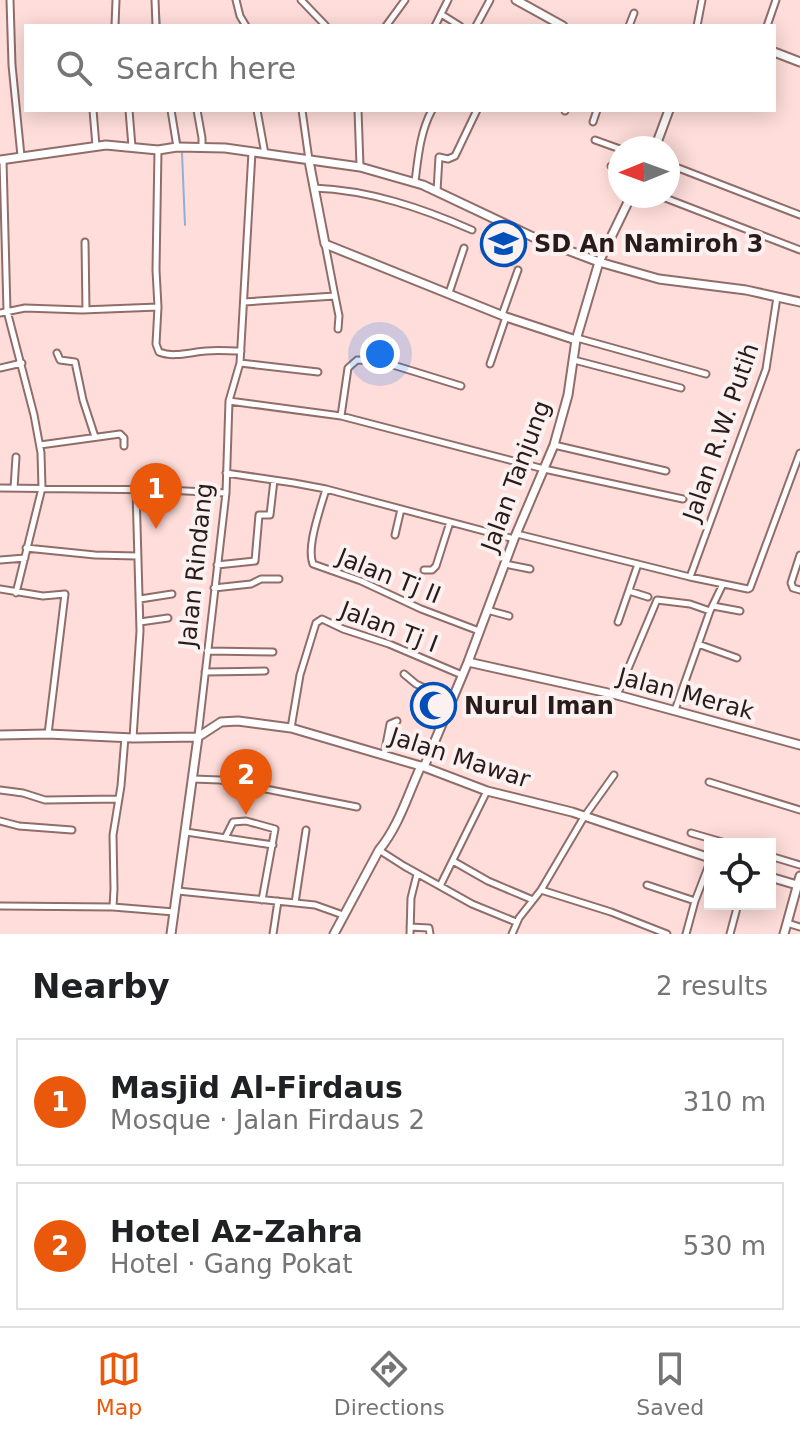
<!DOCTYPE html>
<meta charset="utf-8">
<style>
:root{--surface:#fff;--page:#f6f6f6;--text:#202124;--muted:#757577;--line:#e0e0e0;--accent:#ea580c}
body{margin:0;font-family:"DejaVu Sans",sans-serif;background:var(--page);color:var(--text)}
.controls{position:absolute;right:24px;bottom:24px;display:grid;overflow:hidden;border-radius:0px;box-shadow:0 4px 20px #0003}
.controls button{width:72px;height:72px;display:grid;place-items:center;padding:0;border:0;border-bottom:2px solid var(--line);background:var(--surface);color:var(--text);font:40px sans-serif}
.compass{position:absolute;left:608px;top:136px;width:72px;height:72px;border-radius:50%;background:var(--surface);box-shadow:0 4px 20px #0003;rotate:269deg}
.you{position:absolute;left:380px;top:354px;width:28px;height:28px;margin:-20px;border:6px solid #fff;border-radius:50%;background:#1a73e8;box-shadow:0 0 0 12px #1a73e833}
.badge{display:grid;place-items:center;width:52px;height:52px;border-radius:50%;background:var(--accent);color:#fff;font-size:26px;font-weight:700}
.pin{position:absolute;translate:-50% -66px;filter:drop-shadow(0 2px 4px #0008)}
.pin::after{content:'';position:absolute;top:42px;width:28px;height:24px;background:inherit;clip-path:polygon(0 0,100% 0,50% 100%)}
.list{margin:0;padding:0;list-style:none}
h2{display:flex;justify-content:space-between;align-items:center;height:104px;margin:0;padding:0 32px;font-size:34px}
h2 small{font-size:26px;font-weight:400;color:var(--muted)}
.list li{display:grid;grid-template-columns:52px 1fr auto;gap:24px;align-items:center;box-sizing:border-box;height:128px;margin:0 16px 16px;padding:0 16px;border:2px solid var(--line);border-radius:0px}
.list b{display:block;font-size:30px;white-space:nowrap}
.list p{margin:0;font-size:26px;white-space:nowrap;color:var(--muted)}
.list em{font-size:26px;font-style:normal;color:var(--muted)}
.icon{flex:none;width:44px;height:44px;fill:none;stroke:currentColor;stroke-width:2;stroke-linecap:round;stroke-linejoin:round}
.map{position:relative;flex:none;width:800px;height:934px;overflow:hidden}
.search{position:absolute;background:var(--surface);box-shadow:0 4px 20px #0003;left:24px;right:24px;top:24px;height:88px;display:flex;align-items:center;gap:20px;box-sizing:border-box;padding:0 28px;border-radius:0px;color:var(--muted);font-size:30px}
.sheet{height:392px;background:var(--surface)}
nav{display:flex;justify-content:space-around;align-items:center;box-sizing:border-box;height:112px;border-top:2px solid var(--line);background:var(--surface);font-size:22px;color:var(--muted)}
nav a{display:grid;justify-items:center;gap:4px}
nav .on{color:var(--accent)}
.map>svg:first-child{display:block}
.built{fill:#f5ceca}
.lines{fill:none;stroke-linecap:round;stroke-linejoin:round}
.stream{stroke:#93add7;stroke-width:2}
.street-casing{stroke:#916d6a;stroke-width:9}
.secondary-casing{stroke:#916d6a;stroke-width:11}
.street{stroke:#fff;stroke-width:5}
.secondary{stroke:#fff;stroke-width:7}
.labels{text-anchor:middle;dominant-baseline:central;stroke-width:8;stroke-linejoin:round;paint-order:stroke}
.poi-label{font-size:24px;font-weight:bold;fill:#291b19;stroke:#faf1f0;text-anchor:start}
.street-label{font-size:24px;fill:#291b19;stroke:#faf1f0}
</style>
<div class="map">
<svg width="800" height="934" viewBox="0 0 800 934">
<rect width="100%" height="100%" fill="#feddda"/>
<path class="built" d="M 489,221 L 526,235 L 516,269 L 479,253 Z"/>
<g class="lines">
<path class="stream" d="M 158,3 L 160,26
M 174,110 L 180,142
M 182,153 L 185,225"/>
<defs>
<path id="street" d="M 10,0 L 12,65 L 21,156
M 155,0 L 156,26
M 236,0 L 240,16 L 246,26
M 301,0 L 326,26
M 441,14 L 460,26
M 115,26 L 116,0
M 386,26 L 405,0
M 435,26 L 448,0
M 476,26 L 490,0
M 629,26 L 634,13
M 697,26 L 702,0
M 767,26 L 776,0
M 93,110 L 96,146
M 129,110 L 132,147
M 171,110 L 177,147
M 197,110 L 202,138 L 202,148
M 257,110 L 265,154
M 302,110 L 309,160
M 358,110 L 360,166
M 565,111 L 565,110
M 593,122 L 597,110
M 595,140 L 620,149
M 158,150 L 156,270 L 158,307 L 156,344 L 159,352 C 173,358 191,352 206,351 C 218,350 229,351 241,351
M 3,160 L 7,311 L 34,415 L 41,453 L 42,488 L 16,593
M 668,164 L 800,215
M 611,166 L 620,171
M 415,182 C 418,158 420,132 432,110
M 314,188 C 369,190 422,208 472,230
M 437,191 L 439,157 L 448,159 L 455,156 L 477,110
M 660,196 L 800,250
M 85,242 L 86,310
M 449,293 L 464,248
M 335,296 L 339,316 L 338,329
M 244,302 L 335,296 L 325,244
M 0,313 L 25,308 L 82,310 L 158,307
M 502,315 L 518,270
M 577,338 L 706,374
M 57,353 L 60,360 L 75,362 L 83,400 L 95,437
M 574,360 L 681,388
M 240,363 L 318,372
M 490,364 L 506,317
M 0,368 L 22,363
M 229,401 L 341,416 L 544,469 L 683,499
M 341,416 L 348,368 L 357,360 L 380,361 L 461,386
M 40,445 L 120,434 L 124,438 L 124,446
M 554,445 L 666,471
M 226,473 L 294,483 L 326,489 L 514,539
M 0,488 L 166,490 L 226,493
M 14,488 L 16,457
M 326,489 C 321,507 306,547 313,564 L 361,581 L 421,609 L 479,631
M 517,534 L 690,577 L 748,589 L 750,588 L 800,453
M 395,535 L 401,509
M 26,548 L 95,555 L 137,556
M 800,555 L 791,583 L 793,588 L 800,590
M 0,560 L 25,558
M 505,564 L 530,569
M 217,565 L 255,561 L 259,515 L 270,515 L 274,480
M 424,570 L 432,570 L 436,566 L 450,522
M 690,577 L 766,369 L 777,297
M 214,588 L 251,584 L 261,579 L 279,579
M 0,589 L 43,596 L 65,594 L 48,734
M 629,591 L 648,597
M 140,599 L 172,594
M 713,606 L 740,611
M 487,610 L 509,616
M 140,622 L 168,618
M 618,622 L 638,564
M 698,644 L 737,658
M 207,651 L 273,652
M 205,672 L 265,671
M 404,674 L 416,684 L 429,690 L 441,689 L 453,696
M 617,695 L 657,600 L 690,604 L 710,611
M 675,710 L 710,611 L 723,584
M 291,728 L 300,675 L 316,623 L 322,619 L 343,629 L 389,644 L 462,675
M 198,736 L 226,493 L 229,401 L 240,363 L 252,152
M 133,738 L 140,631 L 136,490
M 384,755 L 390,724 L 397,721
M 193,779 L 220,780 L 357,807
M 709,782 L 800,810
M 0,790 L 23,793 L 45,800 L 119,799
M 0,821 L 19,826 L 72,830
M 186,832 L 273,845
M 691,833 L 729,844
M 225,838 L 233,822 L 246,821 L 275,829 L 262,900
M 379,850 L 404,866 L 472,904 L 516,922
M 770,856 L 800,865
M 453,861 L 488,881 L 533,900
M 647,885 L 695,901
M 440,886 L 487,791
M 541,890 L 611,912 L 667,934
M 178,891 L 315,905 L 343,915
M 295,903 L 306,830
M 0,906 L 113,907 L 174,912
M 113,907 L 114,889 L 113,835 L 121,786 L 125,737
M 787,923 L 800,927
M 410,927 L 429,928 L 430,934
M 273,934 L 278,901
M 410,934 L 411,898 L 417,874
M 512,934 L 519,918 L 541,890 L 584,817 L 614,775
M 686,934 L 695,901 L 710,862
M 730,934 L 738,904"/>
<path id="secondary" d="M 516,0 L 563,26
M 774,52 L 800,62
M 655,148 L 669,110
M 0,160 L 106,145 L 158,150 L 177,147 L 225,148 L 360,167 L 423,185 L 533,237 L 599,262 L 659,279 L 746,290 L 800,302
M 309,161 L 325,244 L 506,317 L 576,340
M 468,662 L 617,695 L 800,745
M 0,735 L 48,734 L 133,738 L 198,737
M 198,737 L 221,722 L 238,721 L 291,728 L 424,767 L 487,791 L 572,812 L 710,858
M 424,767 L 468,662 L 514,539 L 554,445 L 568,395 L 576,340 L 599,262 L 631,196
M 770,877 L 797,885
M 171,934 L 198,737
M 334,934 L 379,850 C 399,826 408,794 421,766
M 784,934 L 800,876"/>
</defs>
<use href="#street" class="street-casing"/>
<use href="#secondary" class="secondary-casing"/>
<use href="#street" class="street"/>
<use href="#secondary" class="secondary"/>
</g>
<defs>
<symbol id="school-ring" viewBox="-11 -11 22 22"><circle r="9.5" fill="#faf1f0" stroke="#014fb9" stroke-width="1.5"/><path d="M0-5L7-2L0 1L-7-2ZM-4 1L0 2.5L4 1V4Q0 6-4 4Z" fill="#014fb9"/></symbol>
<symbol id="mosque-ring" viewBox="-11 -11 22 22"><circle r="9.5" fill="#faf1f0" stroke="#014fb9" stroke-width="1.5"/><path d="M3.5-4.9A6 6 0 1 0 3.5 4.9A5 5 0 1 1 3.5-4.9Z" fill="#014fb9"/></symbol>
</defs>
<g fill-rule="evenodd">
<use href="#school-ring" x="478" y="218" width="51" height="51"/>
<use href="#mosque-ring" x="408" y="680" width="51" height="51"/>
</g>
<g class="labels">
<g class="poi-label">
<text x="534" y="244">SD An Namiroh 3</text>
<text x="464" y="706">Nurul Iman</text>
</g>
<g class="street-label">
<text transform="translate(721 432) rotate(-71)">Jalan R.W. Putih</text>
<text transform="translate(516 476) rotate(-70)">Jalan Tanjung</text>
<text transform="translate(196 565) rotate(-84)">Jalan Rindang</text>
<text transform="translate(389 576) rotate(22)">Jalan Tj II</text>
<text transform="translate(389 627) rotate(21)">Jalan Tj I</text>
<text transform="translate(686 694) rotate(15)">Jalan Merak</text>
<text transform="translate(460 758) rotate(18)">Jalan Mawar</text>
</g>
</g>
</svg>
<div class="controls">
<button><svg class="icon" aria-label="locate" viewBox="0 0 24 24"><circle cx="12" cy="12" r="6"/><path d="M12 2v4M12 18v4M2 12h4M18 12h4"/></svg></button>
</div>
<svg class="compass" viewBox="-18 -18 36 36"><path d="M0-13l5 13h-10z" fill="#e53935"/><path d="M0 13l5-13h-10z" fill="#757577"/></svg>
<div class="you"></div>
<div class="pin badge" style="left:156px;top:529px">1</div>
<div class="pin badge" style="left:246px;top:815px">2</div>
<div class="search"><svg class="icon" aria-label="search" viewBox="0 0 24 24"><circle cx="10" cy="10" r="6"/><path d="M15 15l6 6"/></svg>Search here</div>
</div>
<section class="sheet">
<h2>Nearby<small>2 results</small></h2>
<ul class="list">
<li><span class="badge">1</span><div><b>Masjid Al-Firdaus</b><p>Mosque · Jalan Firdaus 2</p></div><em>310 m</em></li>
<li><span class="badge">2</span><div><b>Hotel Az-Zahra</b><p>Hotel · Gang Pokat</p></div><em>530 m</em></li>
</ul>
</section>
<nav>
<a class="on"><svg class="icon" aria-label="map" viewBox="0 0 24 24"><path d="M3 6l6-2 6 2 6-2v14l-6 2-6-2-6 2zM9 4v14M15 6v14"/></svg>Map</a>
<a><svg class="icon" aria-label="directions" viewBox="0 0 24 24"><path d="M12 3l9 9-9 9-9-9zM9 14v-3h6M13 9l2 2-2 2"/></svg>Directions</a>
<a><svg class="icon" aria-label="saved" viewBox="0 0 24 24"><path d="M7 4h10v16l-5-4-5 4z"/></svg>Saved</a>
</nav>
